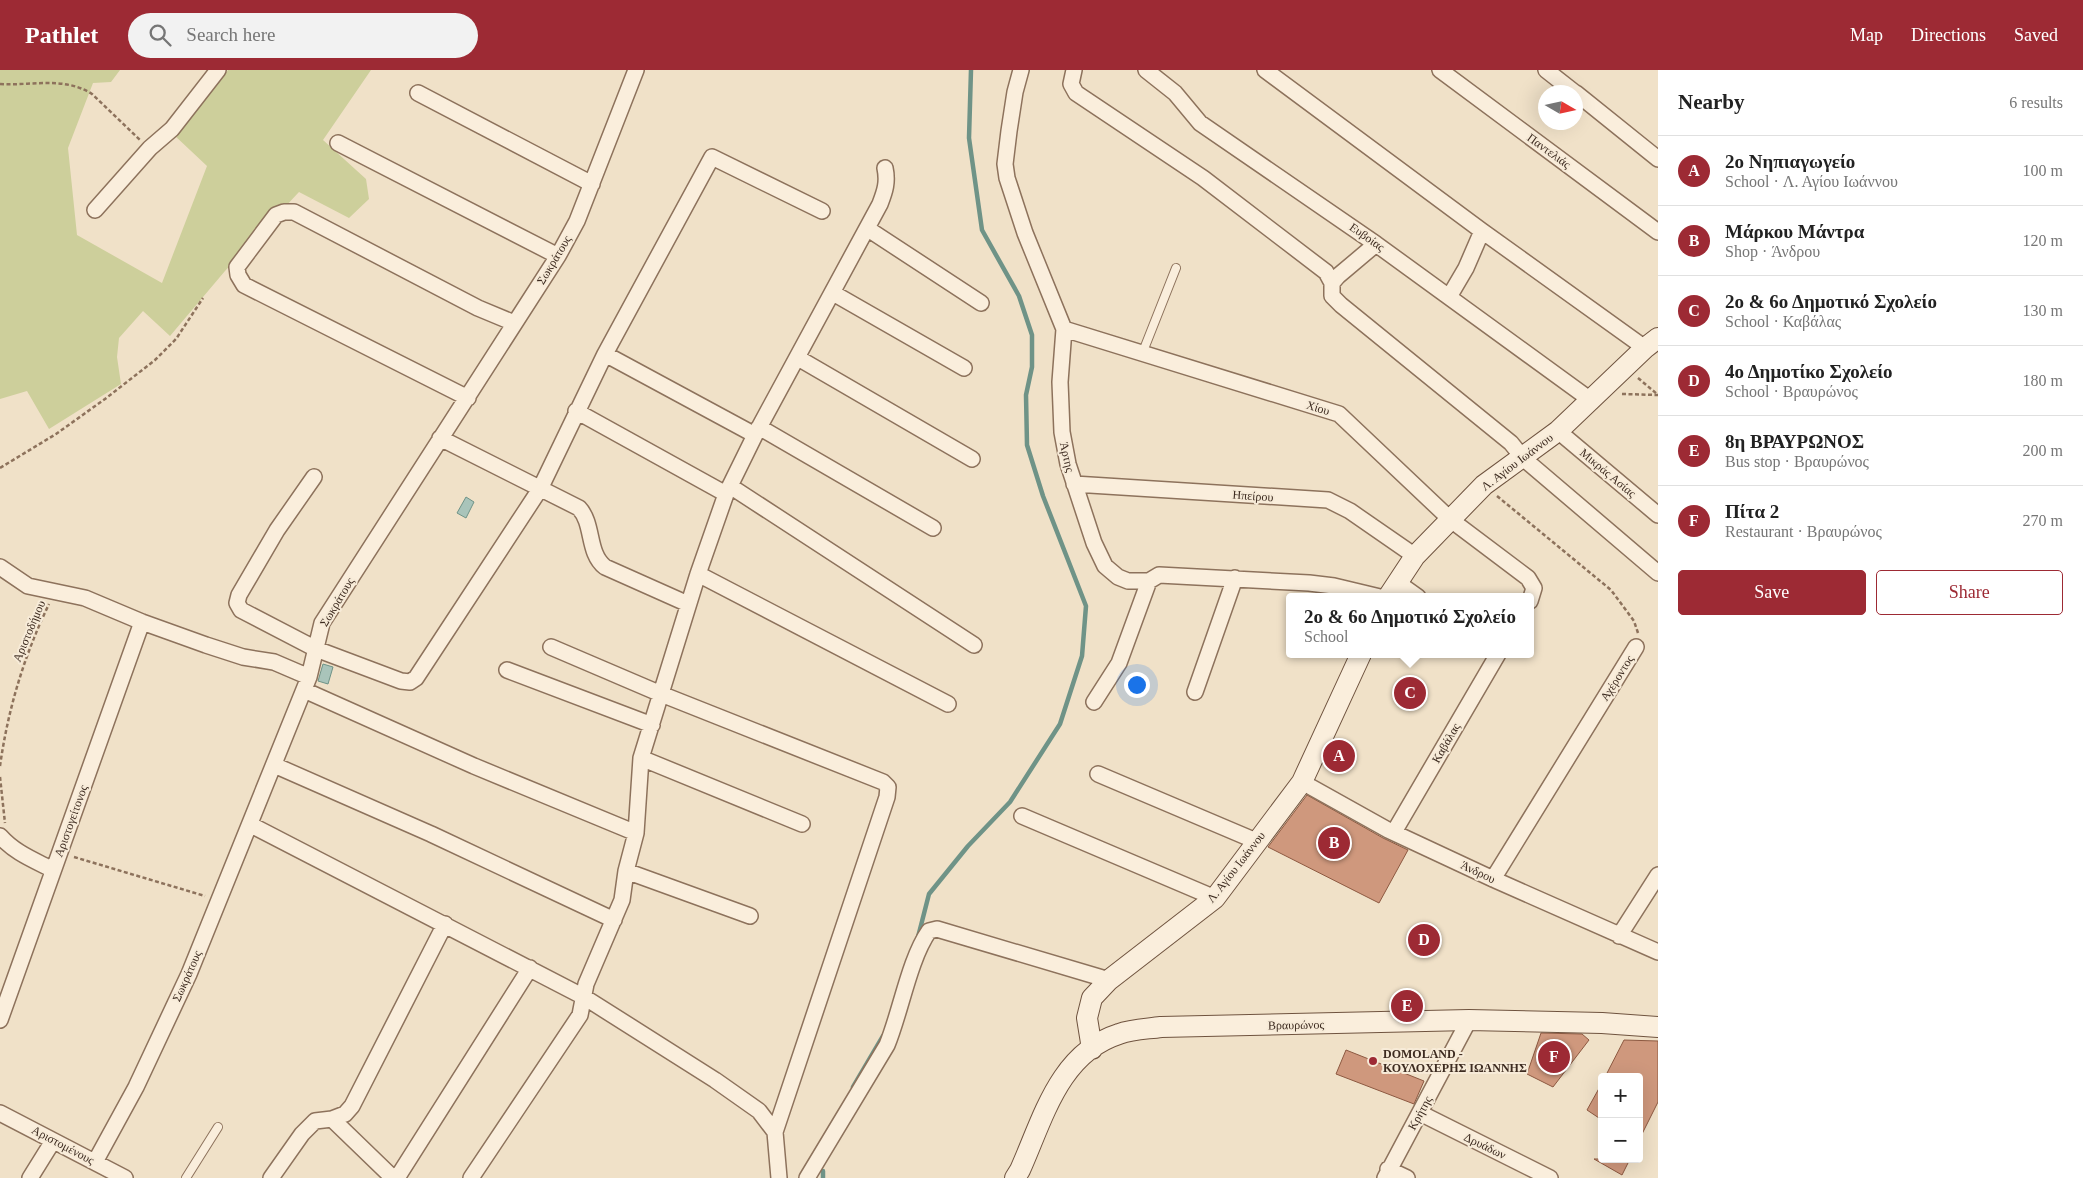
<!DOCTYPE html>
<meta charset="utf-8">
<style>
:root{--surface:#fff;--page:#f2f2f2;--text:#222;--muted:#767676;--line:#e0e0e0;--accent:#9d2a34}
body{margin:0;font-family:Georgia,serif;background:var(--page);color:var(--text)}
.controls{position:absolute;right:15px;bottom:15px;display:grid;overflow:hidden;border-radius:5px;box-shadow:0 5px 20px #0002}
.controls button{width:45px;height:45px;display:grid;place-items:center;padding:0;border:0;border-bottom:1px solid var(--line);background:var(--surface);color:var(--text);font:25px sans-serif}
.compass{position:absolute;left:1538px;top:15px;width:45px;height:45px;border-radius:50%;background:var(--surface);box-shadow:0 5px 20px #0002;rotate:99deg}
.you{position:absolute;left:1136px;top:614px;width:18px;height:18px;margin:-12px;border:4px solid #fff;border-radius:50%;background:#1a73e8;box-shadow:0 0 0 8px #1a73e833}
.badge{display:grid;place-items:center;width:32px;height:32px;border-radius:50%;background:var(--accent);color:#fff;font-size:16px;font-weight:700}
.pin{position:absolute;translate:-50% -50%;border:2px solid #fff;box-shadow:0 1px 5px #0006}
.popup{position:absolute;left:1286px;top:523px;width:248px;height:65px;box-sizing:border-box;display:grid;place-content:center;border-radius:5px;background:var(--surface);filter:drop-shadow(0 1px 4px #0005);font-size:16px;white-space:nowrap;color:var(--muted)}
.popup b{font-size:19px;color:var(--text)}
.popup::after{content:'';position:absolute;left:50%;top:100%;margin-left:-10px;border:10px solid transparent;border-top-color:var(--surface)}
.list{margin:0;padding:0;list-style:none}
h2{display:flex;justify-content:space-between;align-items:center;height:65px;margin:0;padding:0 20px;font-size:21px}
h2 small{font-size:16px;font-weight:400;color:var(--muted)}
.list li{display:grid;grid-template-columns:32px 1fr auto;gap:15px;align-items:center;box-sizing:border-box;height:70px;padding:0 20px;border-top:1px solid var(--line)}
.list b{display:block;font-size:19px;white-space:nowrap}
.list p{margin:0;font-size:16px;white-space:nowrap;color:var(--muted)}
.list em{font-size:16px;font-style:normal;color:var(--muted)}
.actions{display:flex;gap:10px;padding:15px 20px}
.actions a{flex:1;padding:11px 0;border:1px solid var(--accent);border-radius:5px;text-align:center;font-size:18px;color:var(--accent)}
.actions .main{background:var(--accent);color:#fff}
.icon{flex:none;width:28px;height:28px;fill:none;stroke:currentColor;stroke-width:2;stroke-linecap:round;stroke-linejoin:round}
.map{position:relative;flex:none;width:1658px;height:1108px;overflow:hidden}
header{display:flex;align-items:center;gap:30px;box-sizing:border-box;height:70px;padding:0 25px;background:var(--accent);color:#fff}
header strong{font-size:24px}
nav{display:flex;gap:28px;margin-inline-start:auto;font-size:18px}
.search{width:350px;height:45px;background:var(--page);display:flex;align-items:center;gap:12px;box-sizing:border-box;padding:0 18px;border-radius:28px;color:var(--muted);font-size:19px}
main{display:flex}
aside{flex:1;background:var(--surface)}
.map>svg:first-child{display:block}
.green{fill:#cdcf9b}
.water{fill:#a9c4ba;stroke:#6f9387}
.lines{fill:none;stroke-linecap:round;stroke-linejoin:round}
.stream{stroke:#6f9387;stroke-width:4.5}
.building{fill:#cf987d;stroke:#8d5941}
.lane-casing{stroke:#8d725c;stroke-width:10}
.street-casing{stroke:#8d725c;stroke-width:18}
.secondary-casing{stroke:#6f533f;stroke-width:22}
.path{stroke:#8d725c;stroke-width:2.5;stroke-dasharray:4 2.5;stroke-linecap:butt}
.lane{stroke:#faeedc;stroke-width:8}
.street{stroke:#faeedc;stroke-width:15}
.secondary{stroke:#faeedc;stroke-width:20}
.poi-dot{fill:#9d2a34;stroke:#f7ebd8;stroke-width:2}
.labels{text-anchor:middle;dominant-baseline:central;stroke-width:4;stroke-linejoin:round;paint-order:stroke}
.street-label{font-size:12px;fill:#3d2b20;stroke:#f7ebd8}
.poi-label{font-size:12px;font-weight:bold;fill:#3d2b20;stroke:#f7ebd8;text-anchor:start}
</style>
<header>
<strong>Pathlet</strong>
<div class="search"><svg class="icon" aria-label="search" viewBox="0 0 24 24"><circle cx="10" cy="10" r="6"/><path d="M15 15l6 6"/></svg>Search here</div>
<nav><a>Map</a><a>Directions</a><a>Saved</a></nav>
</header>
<main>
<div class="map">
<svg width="1658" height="1108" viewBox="0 0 1658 1108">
<rect width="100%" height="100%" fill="#f0e1c8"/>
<path class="green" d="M 0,0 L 120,0 L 111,12 L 93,13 L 68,78 L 77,165 L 162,213 L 207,96 L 174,65 L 228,0 L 371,0 L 323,70 L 366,109 L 369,129 L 349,148 L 299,122 L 225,201 L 170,266 L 143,241 L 119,268 L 117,287 L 121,314 L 49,359 L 27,321 L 0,329 Z"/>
<path class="water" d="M 466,427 L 474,432 L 466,448 L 457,443 Z
M 323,594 L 333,597 L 328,614 L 318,611 Z"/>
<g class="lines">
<path class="stream" d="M 918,867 L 929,824 L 968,776 L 1010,732 L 1060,654 L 1082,586 L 1086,536 L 1043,426 L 1027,375 L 1026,325 L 1032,297 L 1032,265 L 1019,226 L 982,160 L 969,68 L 971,0
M 853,1017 L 883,966
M 823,1108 L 823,1101"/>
</g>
<path class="building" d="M 1307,725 L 1383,768 L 1408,780 L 1379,833 L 1268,777 Z
M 1541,963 L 1582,964 L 1589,970 L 1553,1017 L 1527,1004 Z
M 1624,970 L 1658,971 L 1658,1032 L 1639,1070 L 1639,1007 L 1605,1007 Z
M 1346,980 L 1424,1011 L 1414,1034 L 1336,1004 Z
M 1602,1013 L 1602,1050 L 1587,1040 Z
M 1594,1089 L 1630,1089 L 1622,1105 Z"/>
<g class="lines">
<defs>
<path id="lane" d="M 1142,284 L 1176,198
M 186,1108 L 218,1057"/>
<path id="street" d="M 1021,0 L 1015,22 L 1009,61 L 1005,94 L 1007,108 L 1025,163 L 1064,259 L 1060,312 L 1062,362 L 1068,394 L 1094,473 L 1105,496 L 1118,507 L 1128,511 L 1149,511 L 1159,505 L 1309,513 L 1334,516 L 1380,527
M 1074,0 L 1071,14 L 1076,23 L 1203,108 L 1326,202 L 1332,213 L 1332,226 L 1341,235 L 1511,373 L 1523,388 L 1658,503
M 1146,0 L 1175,23 L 1200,53 L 1376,174 L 1592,331
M 1265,0 L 1482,161 L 1645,278
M 1440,0 L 1658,162
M 1546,0 L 1574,22
M 418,23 L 592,114
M 1576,23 L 1658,89
M 338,73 L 558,186
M 95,140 L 150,78 L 172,59 L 218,0
M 868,159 L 981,233
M 1332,213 L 1338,206 L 1376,174
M 833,223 L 964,298
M 1449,227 L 1466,198 L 1482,161
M 1064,259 L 1339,344 L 1451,450 L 1528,508 L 1534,518 L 1530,531
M 605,284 L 755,365
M 798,288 L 972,389
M 468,328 L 244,215 L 238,205 L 237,197 L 276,145 L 284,142 L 294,142 L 478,238 L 514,253
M 576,341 L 726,424
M 759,357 L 933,458
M 1558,361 L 1658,445
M 440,368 L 579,438 C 594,454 587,483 605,497 L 688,534
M 314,407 L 277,460 L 239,525 L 237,533 L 241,540 L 316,579 L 401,611 L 410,612 L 416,608 L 540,419 L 605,284 L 712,87 L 822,141
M 1074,414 L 1328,430 L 1350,441 L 1415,486
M 730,416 L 974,575
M 0,497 L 28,516 L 85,528 L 142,552 L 206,575 L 243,587 L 274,592 L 309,607
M 698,504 L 948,634
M 1397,512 L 1418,527
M 551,577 L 661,624 L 883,712 L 888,717 L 887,727 L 775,1062
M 507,600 L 652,655
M 304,620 L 474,696 L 636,763
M 1195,622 L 1235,508
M 1094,632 L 1119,593 L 1149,511
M 641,688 L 802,754
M 274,695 L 431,764 L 614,850
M 1098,704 L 1256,771
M 1302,712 L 1388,760 L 1493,809 L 1658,882
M 1022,746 L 1215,828
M 251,755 L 584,927 L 715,1010 L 759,1041 L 775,1062 L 779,1108
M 1394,762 L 1498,584
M 0,766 C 15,783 34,790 53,800
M 626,801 L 750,846
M 1493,809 L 1636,577
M 1619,866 L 1658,805
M 0,950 L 142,552
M 0,1043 L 125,1108
M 1420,1043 L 1550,1108
M 332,1049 L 345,1044 L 352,1036 L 445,854
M 95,1092 L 136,1017 L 189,904 L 309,607 L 322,553 L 558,186 L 577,151 L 636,0
M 1388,1099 L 1407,1108
M 30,1108 L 53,1071
M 271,1108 L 302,1064 L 315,1051 L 332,1049 L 393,1108
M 397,1108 L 530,898
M 471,1108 L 580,945 L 586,914 L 622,830 L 626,801 L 636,763 L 641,688 L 698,504 L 726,424 L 755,365 L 880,134 C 885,121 888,112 885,98
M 807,1108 L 887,975 C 901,941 909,890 929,861 L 937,859 L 1109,910
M 1385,1108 L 1469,950"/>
<path id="secondary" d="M 1388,527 L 1415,486 L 1484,415 L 1558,361 L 1645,278 L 1658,268
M 1092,979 L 1087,948 L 1092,928 L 1109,910 L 1215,828 L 1302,712 L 1361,584
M 1015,1108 L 1020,1100 C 1043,1049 1059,983 1119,964 C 1132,959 1147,959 1161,957 L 1469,950 L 1602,953 L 1658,957"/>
</defs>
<use href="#lane" class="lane-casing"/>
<use href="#street" class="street-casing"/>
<use href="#secondary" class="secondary-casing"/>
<path class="path" d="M 0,14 C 31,16 64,6 92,24 L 140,70
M 1638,308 L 1657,324
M 1622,324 L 1658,325
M 0,398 L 56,364 L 105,329 L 155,290 L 176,269 L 203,228
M 1497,426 L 1611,520 L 1634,551 L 1638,563
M 0,696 C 8,639 24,586 49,534
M 0,707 L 5,753
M 74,787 L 205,826"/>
<use href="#lane" class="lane"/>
<use href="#street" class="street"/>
<use href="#secondary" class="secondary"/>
</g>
<circle class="poi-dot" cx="1373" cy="991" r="5"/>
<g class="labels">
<g class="street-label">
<text transform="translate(1549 81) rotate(36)">Παντελιάς</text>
<text transform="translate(1367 167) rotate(35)">Ευβοίας</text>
<text transform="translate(554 190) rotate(-59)">Σωκράτους</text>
<text transform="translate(1318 338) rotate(17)">Χίου</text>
<text transform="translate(1067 387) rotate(77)">Άρτης</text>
<text transform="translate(1517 392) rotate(-37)">Λ. Αγίου Ιωάννου</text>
<text transform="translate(1608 403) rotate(40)">Μικράς Ασίας</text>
<text transform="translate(1253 426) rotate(4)">Ηπείρου</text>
<text transform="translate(337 532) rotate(-59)">Σωκράτους</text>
<text transform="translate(29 561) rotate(-67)">Αριστοδήμου</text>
<text transform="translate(1617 608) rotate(-58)">Αχέροντος</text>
<text transform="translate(1446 673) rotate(-60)">Καβάλας</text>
<text transform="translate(71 751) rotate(-70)">Αριστογείτονος</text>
<text transform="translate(1236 797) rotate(-52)">Λ. Αγίου Ιωάννου</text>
<text transform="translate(1478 802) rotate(25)">Άνδρου</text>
<text transform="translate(187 906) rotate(-66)">Σωκράτους</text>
<text transform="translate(1296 955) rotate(-1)">Βραυρώνος</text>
<text transform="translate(1420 1043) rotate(-61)">Κρήτης</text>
<text transform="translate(63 1075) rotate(28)">Αριστομένους</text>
<text transform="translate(1485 1076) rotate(26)">Δρυάδων</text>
</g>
<g class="poi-label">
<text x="1383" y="984">DOMOLAND -<tspan x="1383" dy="14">ΚΟΥΛΟΧΕΡΗΣ ΙΩΑΝΝΗΣ</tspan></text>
</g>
</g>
</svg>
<div class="controls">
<button>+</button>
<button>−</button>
</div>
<svg class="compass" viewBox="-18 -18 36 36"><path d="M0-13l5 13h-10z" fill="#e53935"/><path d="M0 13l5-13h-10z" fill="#767676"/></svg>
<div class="you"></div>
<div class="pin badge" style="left:1339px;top:686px">A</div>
<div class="pin badge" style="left:1334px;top:773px">B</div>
<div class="pin badge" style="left:1410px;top:623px">C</div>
<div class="popup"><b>2ο &amp; 6ο Δημοτικό Σχολείο</b>School</div>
<div class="pin badge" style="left:1424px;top:870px">D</div>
<div class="pin badge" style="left:1407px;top:936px">E</div>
<div class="pin badge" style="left:1554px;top:987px">F</div>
</div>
<aside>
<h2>Nearby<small>6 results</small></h2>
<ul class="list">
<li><span class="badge">A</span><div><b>2ο Νηπιαγωγείο</b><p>School · Λ. Αγίου Ιωάννου</p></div><em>100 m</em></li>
<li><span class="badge">B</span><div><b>Μάρκου Μάντρα</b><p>Shop · Άνδρου</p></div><em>120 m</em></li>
<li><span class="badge">C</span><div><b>2ο &amp; 6ο Δημοτικό Σχολείο</b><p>School · Καβάλας</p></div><em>130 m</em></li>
<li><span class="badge">D</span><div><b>4ο Δημοτίκο Σχολείο</b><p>School · Βραυρώνος</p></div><em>180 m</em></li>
<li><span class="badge">E</span><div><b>8η ΒΡΑΥΡΩΝΟΣ</b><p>Bus stop · Βραυρώνος</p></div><em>200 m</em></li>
<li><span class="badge">F</span><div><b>Πίτα 2</b><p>Restaurant · Βραυρώνος</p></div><em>270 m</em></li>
</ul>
<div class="actions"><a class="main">Save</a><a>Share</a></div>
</aside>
</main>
